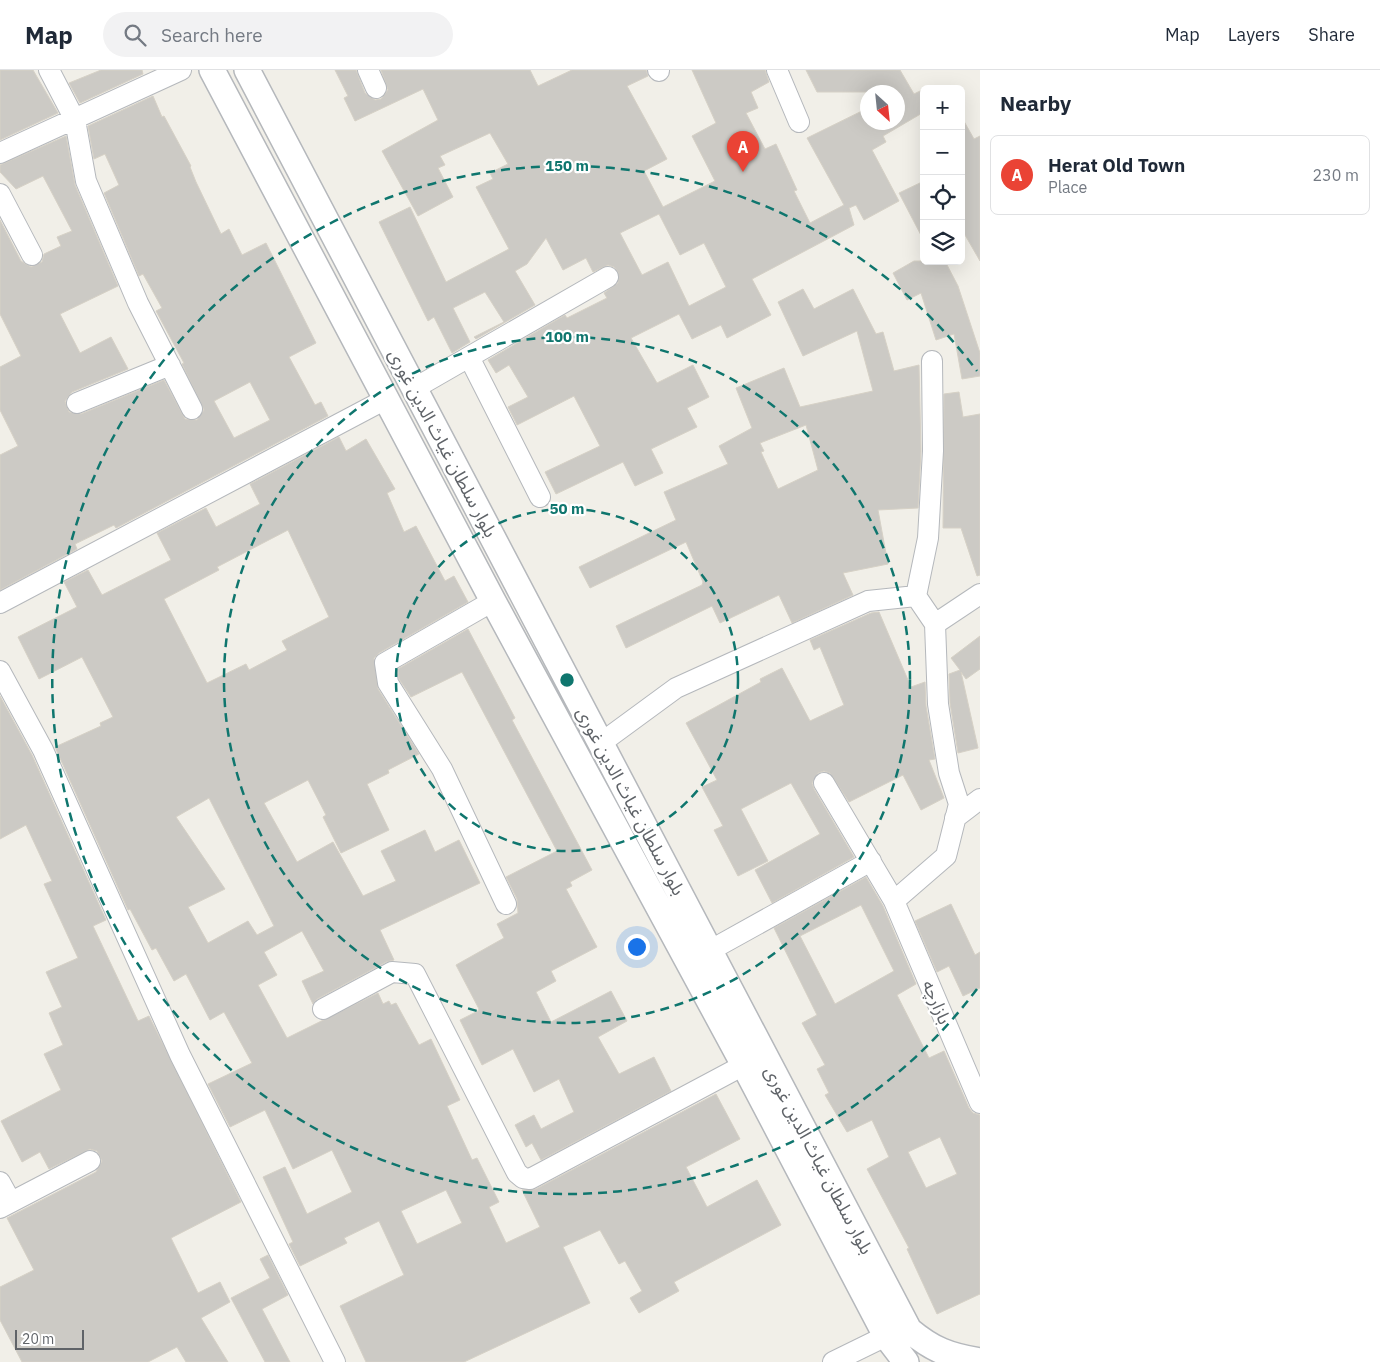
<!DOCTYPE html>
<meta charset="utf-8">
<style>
:root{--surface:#fff;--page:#f2f2f3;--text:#1f2937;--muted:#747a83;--line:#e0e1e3;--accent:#ea4335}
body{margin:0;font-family:"IBM Plex Sans","Noto Sans Arabic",sans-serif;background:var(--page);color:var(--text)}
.controls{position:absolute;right:15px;top:15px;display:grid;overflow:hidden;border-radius:8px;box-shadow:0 5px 20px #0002}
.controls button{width:45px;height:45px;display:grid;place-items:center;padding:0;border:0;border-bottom:1px solid var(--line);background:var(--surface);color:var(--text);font:25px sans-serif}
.compass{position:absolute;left:860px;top:15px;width:45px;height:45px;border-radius:50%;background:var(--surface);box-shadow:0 5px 20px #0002;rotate:153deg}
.scale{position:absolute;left:15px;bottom:12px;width:69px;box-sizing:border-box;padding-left:5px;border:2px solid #5f6368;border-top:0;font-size:14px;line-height:18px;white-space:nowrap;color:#5f6368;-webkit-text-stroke:4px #fff;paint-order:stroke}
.you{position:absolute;left:636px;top:876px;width:18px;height:18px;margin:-12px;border:4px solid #fff;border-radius:50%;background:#1a73e8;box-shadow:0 0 0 8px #1a73e833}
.badge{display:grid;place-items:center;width:32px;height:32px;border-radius:50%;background:var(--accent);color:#fff;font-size:16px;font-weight:700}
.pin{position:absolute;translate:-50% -41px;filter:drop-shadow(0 1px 2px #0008)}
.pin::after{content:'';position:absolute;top:26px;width:18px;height:15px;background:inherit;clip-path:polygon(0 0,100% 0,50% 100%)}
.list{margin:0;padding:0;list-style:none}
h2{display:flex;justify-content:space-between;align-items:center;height:65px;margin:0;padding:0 20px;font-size:21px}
h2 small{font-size:16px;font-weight:400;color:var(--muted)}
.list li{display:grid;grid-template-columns:32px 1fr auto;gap:15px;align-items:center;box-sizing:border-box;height:80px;margin:0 10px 10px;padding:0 10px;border:1px solid var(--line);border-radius:8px}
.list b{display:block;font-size:19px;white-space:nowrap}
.list p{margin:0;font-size:16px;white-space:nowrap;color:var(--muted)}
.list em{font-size:16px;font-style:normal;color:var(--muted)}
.icon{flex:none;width:28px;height:28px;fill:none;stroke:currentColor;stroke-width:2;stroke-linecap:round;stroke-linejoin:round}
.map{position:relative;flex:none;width:980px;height:1292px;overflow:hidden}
header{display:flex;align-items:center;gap:30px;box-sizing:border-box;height:70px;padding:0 25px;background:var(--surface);border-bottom:1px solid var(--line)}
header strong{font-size:24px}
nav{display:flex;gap:28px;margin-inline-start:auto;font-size:18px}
.search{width:350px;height:45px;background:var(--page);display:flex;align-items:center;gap:12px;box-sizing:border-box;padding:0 18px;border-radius:28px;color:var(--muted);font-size:19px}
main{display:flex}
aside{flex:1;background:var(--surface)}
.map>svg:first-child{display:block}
.building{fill:#cccac5;stroke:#d6d1c6;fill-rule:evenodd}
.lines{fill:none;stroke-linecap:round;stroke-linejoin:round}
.minor-casing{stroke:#b5b8bc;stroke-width:22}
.tertiary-casing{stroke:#b5b8bc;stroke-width:28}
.minor{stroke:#fff;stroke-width:20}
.tertiary{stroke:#fff;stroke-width:25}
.ring{fill:none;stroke:#0f766e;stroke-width:2.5;stroke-dasharray:9 6}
.labels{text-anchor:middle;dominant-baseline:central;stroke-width:4.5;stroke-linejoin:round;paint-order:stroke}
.street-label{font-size:18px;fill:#5f6368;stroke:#fff}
.centre{fill:#0f766e;stroke:#fff;stroke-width:2.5}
.ring-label{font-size:15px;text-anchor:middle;font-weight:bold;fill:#0f766e;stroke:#fff;stroke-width:4.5;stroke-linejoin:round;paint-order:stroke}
</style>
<header>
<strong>Map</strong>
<div class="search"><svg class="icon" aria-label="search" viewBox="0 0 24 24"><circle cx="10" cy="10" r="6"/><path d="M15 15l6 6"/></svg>Search here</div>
<nav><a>Map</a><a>Layers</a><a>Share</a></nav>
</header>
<main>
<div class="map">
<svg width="980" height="1292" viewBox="0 0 980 1292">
<rect width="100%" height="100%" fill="#f1efe8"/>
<path class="building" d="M 0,0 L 33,0 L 58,43 L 0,70 Z
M 101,0 L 142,0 L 143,4 L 80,33 L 69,13 Z
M 335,0 L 356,0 L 365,23 L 375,30 L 381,29 L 388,20 L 381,0 L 530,0 L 538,16 L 572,0 L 646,0 L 648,6 L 627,16 L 667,89 L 644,101 L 663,137 L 715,111 L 692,66 L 716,53 L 692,0 L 765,0 L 769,12 L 751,22 L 758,38 L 746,43 L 765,79 L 776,74 L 797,120 L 794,121 L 810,153 L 844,135 L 807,68 L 868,38 L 868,52 L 898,52 L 898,22 L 817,22 L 806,0 L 900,0 L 914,24 L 924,19 L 924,42 L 883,66 L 886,72 L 872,80 L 899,131 L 864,150 L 856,135 L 849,138 L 854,155 L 752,209 L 771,245 L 727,268 L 721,255 L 692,269 L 679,244 L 631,268 L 657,313 L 693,295 L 709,327 L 687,338 L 697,357 L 651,379 L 663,403 L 635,416 L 623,392 L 556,424 L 545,402 L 600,376 L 574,326 L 517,355 L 508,337 L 528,327 L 509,295 L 496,303 L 488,290 L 565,245 L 567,248 L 607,228 L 604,223 L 618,213 L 618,202 L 614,197 L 608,195 L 593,202 L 586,188 L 563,200 L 546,168 L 527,194 L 515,201 L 535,235 L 476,269 L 474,267 L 504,252 L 485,222 L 453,238 L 470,272 L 452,283 L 434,247 L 428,251 L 379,152 L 410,137 L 446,212 L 509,179 L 476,117 L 493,109 L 490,103 L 508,94 L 490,63 L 440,86 L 445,95 L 438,98 L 453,127 L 418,146 L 382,81 L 438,50 L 423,19 L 355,51 L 344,28 L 348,26 ZM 659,144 L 680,185 L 704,173 L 726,217 L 689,236 L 668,192 L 642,205 L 620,163 Z
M 153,26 L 162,47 L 164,46 L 191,96 L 190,97 L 196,112 L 221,164 L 229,159 L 242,185 L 266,173 L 316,273 L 289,287 L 315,335 L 321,332 L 328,346 L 116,458 L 114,455 L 75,474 L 77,479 L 0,520 L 0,385 L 18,376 L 0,340 L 0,297 L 21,286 L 0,244 L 0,150 L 21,191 L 31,197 L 42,192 L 44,184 L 61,176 L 57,167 L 72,161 L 43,106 L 16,119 L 0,102 L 0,95 L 66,66 L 75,115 L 118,216 L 60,244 L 80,283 L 111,267 L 128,299 L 72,322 L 65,331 L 69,342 L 81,344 L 164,310 L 185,349 L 197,350 L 204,340 L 182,294 L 184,293 L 156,241 L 162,238 L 143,204 L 139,206 L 104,123 L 119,115 L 105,84 L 94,89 L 88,56 ZM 250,312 L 270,350 L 234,368 L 214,331 Z
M 961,46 L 974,69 L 980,66 L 980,191 L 961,158 Z
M 924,111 L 924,171 L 899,123 Z
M 914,191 L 945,191 L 958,216 L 980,283 L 980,306 L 962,309 L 954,264 L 936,270 L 921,223 L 907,230 L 893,203 Z
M 803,219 L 814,239 L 853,219 L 876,264 L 883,262 L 894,301 L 919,295 L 921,381 L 918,438 L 878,440 L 888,494 L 843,503 L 853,525 L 792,553 L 779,525 L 720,553 L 712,536 L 626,578 L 616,556 L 702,515 L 703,512 L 686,472 L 590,518 L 579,497 L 676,450 L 664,422 L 728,394 L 719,376 L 752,358 L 736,318 L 784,298 L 800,337 L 873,321 L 857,261 L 803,286 L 778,232 ZM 806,355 L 818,400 L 778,419 L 761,382 L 764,381 L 760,373 Z
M 959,322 L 963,347 L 980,344 L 980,505 L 977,506 L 961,458 L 943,458 L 944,324 Z
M 339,367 L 346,381 L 366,369 L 395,419 L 387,423 L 404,462 L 416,456 L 445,511 L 454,506 L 468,532 L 379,583 L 374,588 L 378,619 L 419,684 L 388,700 L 389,703 L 367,714 L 389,760 L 341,783 L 323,747 L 326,745 L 308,710 L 264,733 L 297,792 L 333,772 L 363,826 L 396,811 L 381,781 L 425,760 L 435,782 L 459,770 L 480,813 L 380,860 L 394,890 L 386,892 L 317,929 L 313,934 L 302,911 L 324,901 L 302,861 L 264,882 L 277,905 L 258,915 L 287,968 L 378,923 L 383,934 L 389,931 L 391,935 L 396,933 L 419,975 L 431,969 L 460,1030 L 447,1036 L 472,1090 L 477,1088 L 499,1132 L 489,1137 L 506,1173 L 540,1157 L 522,1120 L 536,1119 L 716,1024 L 740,1069 L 686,1097 L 707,1137 L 757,1110 L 781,1155 L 674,1212 L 679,1221 L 639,1243 L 630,1228 L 642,1221 L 625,1191 L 619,1194 L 600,1160 L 563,1177 L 590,1233 L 464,1292 L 366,1292 L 340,1236 L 404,1205 L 379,1151 L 344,1168 L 347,1173 L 300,1196 L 289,1174 L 293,1172 L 263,1107 L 285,1097 L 307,1144 L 352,1122 L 332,1080 L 293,1099 L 265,1040 L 230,1057 L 208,1014 L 252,993 L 224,942 L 210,950 L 186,904 L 174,911 L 156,878 L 152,880 L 130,839 L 128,840 L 55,677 L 101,656 L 100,653 L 113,647 L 82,587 L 39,609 L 18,567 L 77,537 L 64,512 L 88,500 L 102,525 L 171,490 L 157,463 L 206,438 L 216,457 L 260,434 L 250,414 ZM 288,460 L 329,547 L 282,571 L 287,580 L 249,600 L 246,594 L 207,613 L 164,529 L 219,500 L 217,497 ZM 209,728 L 274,856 L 257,865 L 248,851 L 208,873 L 188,837 L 225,819 L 176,747 ZM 446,1120 L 462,1153 L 417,1174 L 401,1141 Z
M 879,542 L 911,617 L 925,612 L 926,636 L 935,689 L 929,690 L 944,728 L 921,740 L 903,705 L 849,732 L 830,703 L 824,701 L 818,703 L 812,713 L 814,719 L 854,787 L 772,833 L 755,800 L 820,764 L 791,713 L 741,739 L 768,791 L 738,806 L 714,760 L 723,756 L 702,717 L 717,710 L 686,653 L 761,612 L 760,609 L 782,598 L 810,651 L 844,635 L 820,577 L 814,580 L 810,570 L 871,543 Z
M 468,559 L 515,648 L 512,650 L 592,800 L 570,812 L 572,816 L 566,819 L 597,877 L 551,901 L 556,911 L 536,922 L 551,952 L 611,921 L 627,951 L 598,967 L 619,1004 L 654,987 L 671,1021 L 541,1090 L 532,1073 L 526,1077 L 515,1055 L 534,1045 L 541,1059 L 574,1042 L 559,1009 L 534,1022 L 513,979 L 482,995 L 460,950 L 478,941 L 479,939 L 456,895 L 504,868 L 497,854 L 518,843 L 517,829 L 506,807 L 557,781 L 462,602 L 411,627 L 399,609 L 398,599 Z
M 980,566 L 980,599 L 966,609 L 961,602 L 978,678 L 958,683 L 950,633 L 949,604 L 960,600 L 951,588 Z
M 0,626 L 32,685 L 106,850 L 93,856 L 138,951 L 149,946 L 241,1132 L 171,1168 L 198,1223 L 220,1212 L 230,1232 L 201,1248 L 228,1292 L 186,1292 L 177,1277 L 148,1292 L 22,1292 L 0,1250 L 0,1217 L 34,1200 L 7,1148 L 96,1102 L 102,1091 L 97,1081 L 90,1079 L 49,1099 L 40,1082 L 22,1092 L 1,1051 L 61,1020 L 44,984 L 63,975 L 49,943 L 62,937 L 46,902 L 78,888 L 44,814 L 52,811 L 26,755 L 0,769 Z
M 866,807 L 883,836 L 916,914 L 897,925 L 929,988 L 944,981 L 969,1038 L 973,1043 L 980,1045 L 980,1224 L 937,1244 L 907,1179 L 909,1178 L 867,1099 L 889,1087 L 872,1050 L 847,1062 L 825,1025 L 829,1023 L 817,999 L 825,995 L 802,953 L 817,945 L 774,858 ZM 861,835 L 894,901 L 835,934 L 800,866 ZM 940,1067 L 957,1104 L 926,1118 L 908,1082 Z
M 951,834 L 975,885 L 980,882 L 980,918 L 963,926 L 949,896 L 937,902 L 915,851 Z
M 268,1185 L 288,1225 L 262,1239 L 290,1292 L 265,1292 L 231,1228 L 270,1208 L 260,1189 Z"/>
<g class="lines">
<defs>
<path id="minor" d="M 49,0 L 75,50 L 86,111 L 138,233 L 192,339
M 368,0 L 376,18
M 658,0 L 659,1
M 777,0 L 799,52
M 0,83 L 181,0
M 0,124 L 32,185
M 469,287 L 540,427
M 415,318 L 608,207
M 77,333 L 170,295
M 916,526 L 928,468 L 933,381 L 932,291
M 493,531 L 385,593 L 388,613 L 442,699 L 506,834
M 0,533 L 386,329
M 0,601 L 43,680 L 180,985 L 335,1292
M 601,673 L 676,618 L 868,531 L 916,526 L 935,554
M 824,713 L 894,831 L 980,1033
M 955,748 L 980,729
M 894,831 L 946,786 L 959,734 L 949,703 L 938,634 L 935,554 L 980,524
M 709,881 L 871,791
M 323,939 L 392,902 L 415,904 L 517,1103 L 523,1108 L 530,1109 L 744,995
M 0,1112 L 11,1132
M 0,1138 L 90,1091
M 833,1292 L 886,1266 L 900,1262"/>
<path id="tertiary" d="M 212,0 L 493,531 L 744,995 L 886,1266 L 906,1292
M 247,0 L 909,1260 C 933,1280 949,1286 980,1291"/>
</defs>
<use href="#minor" class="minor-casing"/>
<use href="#tertiary" class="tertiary-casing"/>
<use href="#minor" class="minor"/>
<use href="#tertiary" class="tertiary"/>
</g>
<g class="ring">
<circle cx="567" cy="610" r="171"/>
<circle cx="567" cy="610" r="343"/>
<path d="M977 919A514 514 0 1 1 977 301"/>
</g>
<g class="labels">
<g class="street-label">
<text transform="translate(443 373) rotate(62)">بلوار سلطان غیاث الدین غوری</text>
<text transform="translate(631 731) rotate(62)">بلوار سلطان غیاث الدین غوری</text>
<text transform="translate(937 932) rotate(67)">بازارچه</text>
<text transform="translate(819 1090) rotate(62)">بلوار سلطان غیاث الدین غوری</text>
</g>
</g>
<circle cx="567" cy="610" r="8" class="centre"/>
<g class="ring-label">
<text x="567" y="101">150 m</text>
<text x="567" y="272">100 m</text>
<text x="567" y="444">50 m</text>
</g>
</svg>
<div class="controls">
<button>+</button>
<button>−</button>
<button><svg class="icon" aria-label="locate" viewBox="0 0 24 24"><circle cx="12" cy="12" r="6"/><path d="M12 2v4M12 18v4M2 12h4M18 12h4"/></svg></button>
<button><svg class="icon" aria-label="layers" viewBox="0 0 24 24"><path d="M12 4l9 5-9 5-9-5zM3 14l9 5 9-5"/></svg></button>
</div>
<svg class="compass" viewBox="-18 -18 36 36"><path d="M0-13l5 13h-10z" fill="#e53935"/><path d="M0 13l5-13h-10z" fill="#747a83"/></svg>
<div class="scale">20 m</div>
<div class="you"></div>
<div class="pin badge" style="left:743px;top:102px">A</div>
</div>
<aside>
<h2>Nearby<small></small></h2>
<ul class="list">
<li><span class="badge">A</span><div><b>Herat Old Town</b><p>Place</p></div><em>230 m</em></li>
</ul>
</aside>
</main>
